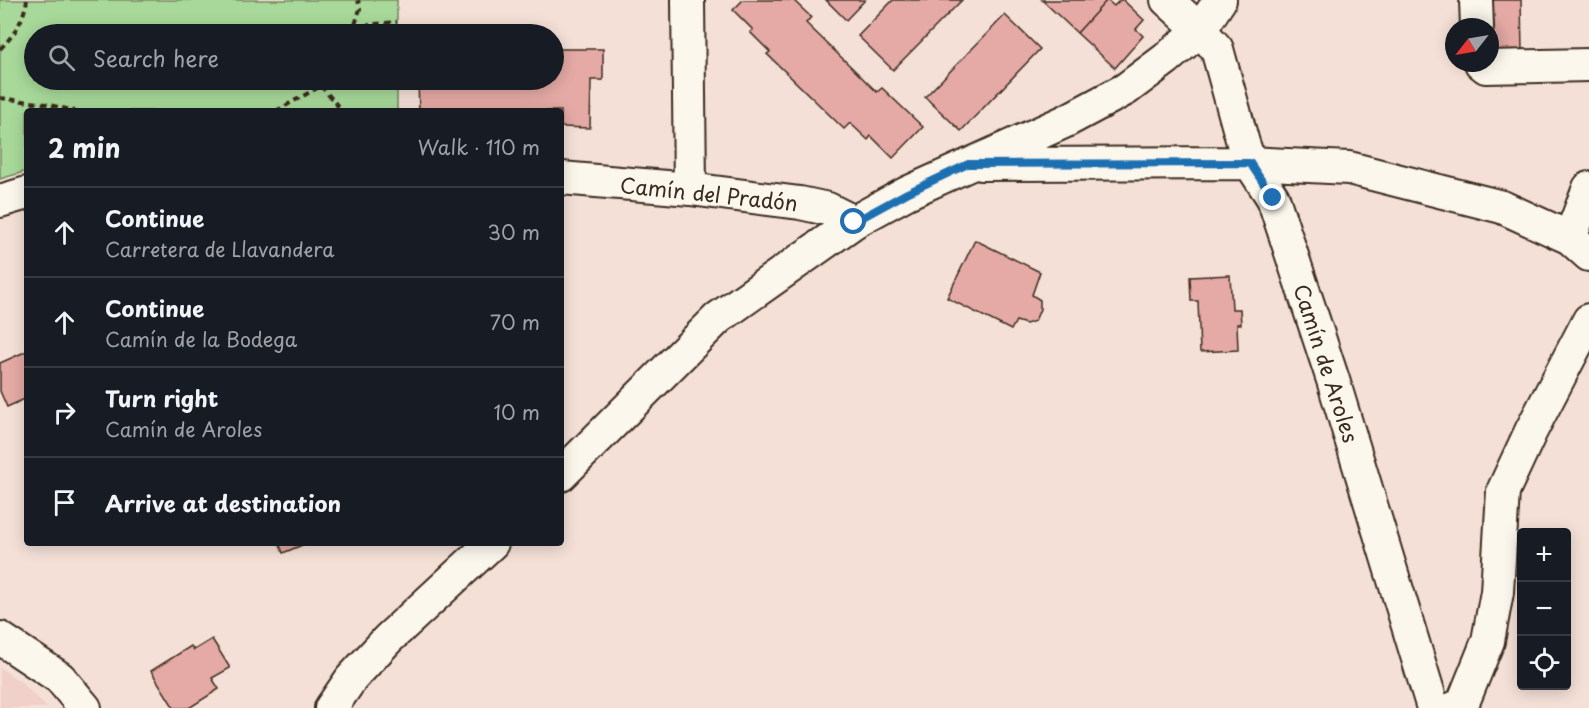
<!DOCTYPE html>
<meta charset="utf-8">
<style>
:root{--surface:#171b24;--page:#242831;--text:#f1f3f6;--muted:#9ea1a6;--line:#363941}
body{margin:0;font-family:"Playpen Sans",sans-serif;background:var(--page);color:var(--text)}
.controls{position:absolute;right:18px;bottom:18px;display:grid;overflow:hidden;border-radius:6px;box-shadow:0 3px 15px #0003}
.controls button{width:54px;height:54px;display:grid;place-items:center;padding:0;border:0;border-bottom:2px solid var(--line);background:var(--surface);color:var(--text);font:30px sans-serif}
.compass{position:absolute;left:1445px;top:18px;width:54px;height:54px;border-radius:50%;background:var(--surface);box-shadow:0 3px 15px #0003;rotate:239deg}
.stop{position:absolute;width:18px;height:18px;margin:-14px;border:4px solid #1f6fb2;border-radius:50%;background:#fff}
.stop.end{background:#1f6fb2;border-color:#fff;box-shadow:0 2px 6px #0008}
.list{margin:0;padding:0;list-style:none}
h2{display:flex;justify-content:space-between;align-items:center;height:78px;margin:0;padding:0 24px;font-size:26px}
h2 small{font-size:20px;font-weight:400;color:var(--muted)}
.list li{display:grid;grid-template-columns:39px 1fr auto;gap:18px;align-items:center;box-sizing:border-box;height:90px;padding:0 24px;border-top:2px solid var(--line)}
.list b{display:block;font-size:22px;white-space:nowrap}
.list p{margin:0;font-size:20px;white-space:nowrap;color:var(--muted)}
.list em{font-size:20px;font-style:normal;color:var(--muted)}
.icon{flex:none;width:33px;height:33px;fill:none;stroke:currentColor;stroke-width:2;stroke-linecap:round;stroke-linejoin:round}
.map{position:relative;flex:none;width:1589px;height:708px;overflow:hidden}
.search{position:absolute;background:var(--surface);box-shadow:0 3px 15px #0003;left:24px;top:24px;width:540px;height:66px;display:flex;align-items:center;gap:15px;box-sizing:border-box;padding:0 21px;border-radius:33px;color:var(--muted);font-size:22px}
.panel{position:absolute;background:var(--surface);box-shadow:0 3px 15px #0003;left:24px;top:108px;width:540px;height:438px;border-radius:6px}
.map>svg:first-child{display:block}
.built{fill:#f0d0c8}
.green{fill:#a8d99a;stroke:#72825c;stroke-width:1.5}
.building{fill:#e5aaa5;stroke:#3b2a1e;stroke-width:1.5}
.lines{fill:none;stroke-linecap:round;stroke-linejoin:round}
.minor-casing{stroke:#3b2a1e;stroke-width:36}
.path{stroke:#3b2a1e;stroke-width:4;stroke-dasharray:6 4.5;stroke-linecap:butt}
.minor{stroke:#fbf7ec;stroke-width:32}
.route{stroke:#1f6fb2;stroke-width:8}
.labels{text-anchor:middle;dominant-baseline:central;stroke-width:4.5;stroke-linejoin:round;paint-order:stroke}
.street-label{font-size:21px;fill:#3b2a1e;stroke:#fbf7ec}
</style>
<div class="map">
<svg width="1589" height="708" viewBox="0 0 1589 708">
<rect width="100%" height="100%" fill="#f4e0d7"/>
<filter id="ink" filterUnits="userSpaceOnUse"><feTurbulence type="fractalNoise" baseFrequency=".0167" numOctaves="2"/><feDisplacementMap in="SourceGraphic" scale="12" xChannelSelector="R" yChannelSelector="G"/><feConvolveMatrix kernelMatrix="1 2 1 2 8 2 1 2 1" color-interpolation-filters="sRGB"/></filter>
<g filter="url(#ink)">
<path class="built" d="M 0,668 L 21,682 L 47,708 L 0,708 Z"/>
<path class="green" d="M 0,0 L 397,0 L 397,34 L 34,34 L 34,80 L 397,80 L 397,111 L 27,111 L 27,171 L 0,179 Z"/>
<path class="building" d="M 743,0 L 793,0 L 811,17 L 806,23 L 877,92 L 882,88 L 923,127 L 893,158 L 871,136 L 868,140 L 850,123 L 844,129 L 767,54 L 770,52 L 750,32 L 753,30 L 733,10 Z
M 826,0 L 865,0 L 846,20 Z
M 893,0 L 962,0 L 893,70 L 858,36 Z
M 1042,0 L 1107,0 L 1077,33 Z
M 1107,0 L 1114,6 L 1120,0 L 1123,0 L 1144,20 L 1136,29 L 1143,36 L 1115,68 L 1077,33 Z
M 1486,0 L 1521,0 L 1522,51 L 1490,51 L 1490,27 Z
M 1005,15 L 1040,49 L 961,131 L 925,97 Z
M 554,49 L 603,49 L 603,80 L 591,80 L 590,128 L 561,127 L 561,111 L 419,111 L 418,80 L 554,80 Z
M 975,240 L 1040,272 L 1032,295 L 1040,300 L 1040,309 L 1035,321 L 1026,324 L 1016,321 L 1011,330 L 947,298 Z
M 1230,275 L 1232,309 L 1240,309 L 1241,324 L 1237,324 L 1238,350 L 1200,352 L 1198,301 L 1191,301 L 1190,277 Z
M 27,351 L 27,398 L 7,407 L 0,391 L 0,363 Z
M 279,543 L 307,543 L 283,553 Z
M 212,639 L 230,668 L 212,678 L 219,689 L 189,708 L 174,708 L 151,671 L 191,646 L 194,650 Z"/>
<g class="lines">
<defs>
<path id="minor" d="M 688,0 L 690,189
M 1167,0 L 1200,30 L 1217,49 L 1243,143 L 1250,163 L 1273,198 L 1333,380 L 1433,708
M 1476,0 L 1477,27
M 1481,63 L 1486,67 L 1589,65
M 981,164 L 1250,163 L 1349,168 L 1502,207 L 1570,238 L 1589,255
M 561,178 L 690,189 L 800,203 L 828,209 L 854,222
M 0,201 L 27,193
M 1570,238 L 1589,188
M 561,475 L 718,318 L 854,222 L 907,193 L 1066,121 L 1126,89 L 1166,59 L 1200,30 L 1220,0
M 0,638 L 60,678 L 85,708
M 331,708 L 351,679 L 388,639 L 492,543
M 1454,708 L 1462,705 L 1488,641 L 1497,592 L 1503,491 L 1531,431 L 1589,320"/>
</defs>
<use href="#minor" class="minor-casing"/>
<path class="path" d="M 354,28 L 375,24 L 397,22
M 352,34 L 360,9 L 358,0
M 0,49 C 15,34 23,21 27,0
M 321,86 L 342,111
M 0,98 L 46,104 L 75,111
M 276,111 L 321,86 L 325,80"/>
<use href="#minor" class="minor"/>
</g>
</g>
<g class="lines" filter="url(#ink)">
<path class="route" d="M 854,222 L 907,193 L 968,164 L 1250,163 L 1273,198"/>
</g>
<g class="labels">
<g class="street-label">
<text transform="translate(709 193) rotate(6)">Camín del Pradón</text>
<text transform="translate(1327 363) rotate(72)">Camín de Aroles</text>
</g>
</g>
</svg>
<div class="controls">
<button>+</button>
<button>−</button>
<button><svg class="icon" aria-label="locate" viewBox="0 0 24 24"><circle cx="12" cy="12" r="6"/><path d="M12 2v4M12 18v4M2 12h4M18 12h4"/></svg></button>
</div>
<svg class="compass" viewBox="-18 -18 36 36"><path d="M0-13l5 13h-10z" fill="#e53935"/><path d="M0 13l5-13h-10z" fill="#9ea1a6"/></svg>
<div class="stop" style="left:854px;top:222px"></div>
<div class="stop end" style="left:1273px;top:198px"></div>
<div class="search"><svg class="icon" aria-label="search" viewBox="0 0 24 24"><circle cx="10" cy="10" r="6"/><path d="M15 15l6 6"/></svg>Search here</div>
<section class="panel">
<h2>2 min<small>Walk · 110 m</small></h2>
<ul class="list">
<li><svg class="icon" aria-label="ahead" viewBox="0 0 24 24"><path d="M12 20V5M6 11l6-6 6 6"/></svg><div><b>Continue</b><p>Carretera de Llavandera</p></div><em>30 m</em></li>
<li><svg class="icon" aria-label="ahead" viewBox="0 0 24 24"><path d="M12 20V5M6 11l6-6 6 6"/></svg><div><b>Continue</b><p>Camín de la Bodega</p></div><em>70 m</em></li>
<li><svg class="icon" aria-label="right" viewBox="0 0 24 24"><path d="M7 20v-9h11M14 6l5 5-5 5"/></svg><div><b>Turn right</b><p>Camín de Aroles</p></div><em>10 m</em></li>
<li><svg class="icon" aria-label="arrive" viewBox="0 0 24 24"><path d="M6 21V4h12l-3 4 3 4H6"/></svg><div><b>Arrive at destination</b></div></li>
</ul>
</section>
</div>
